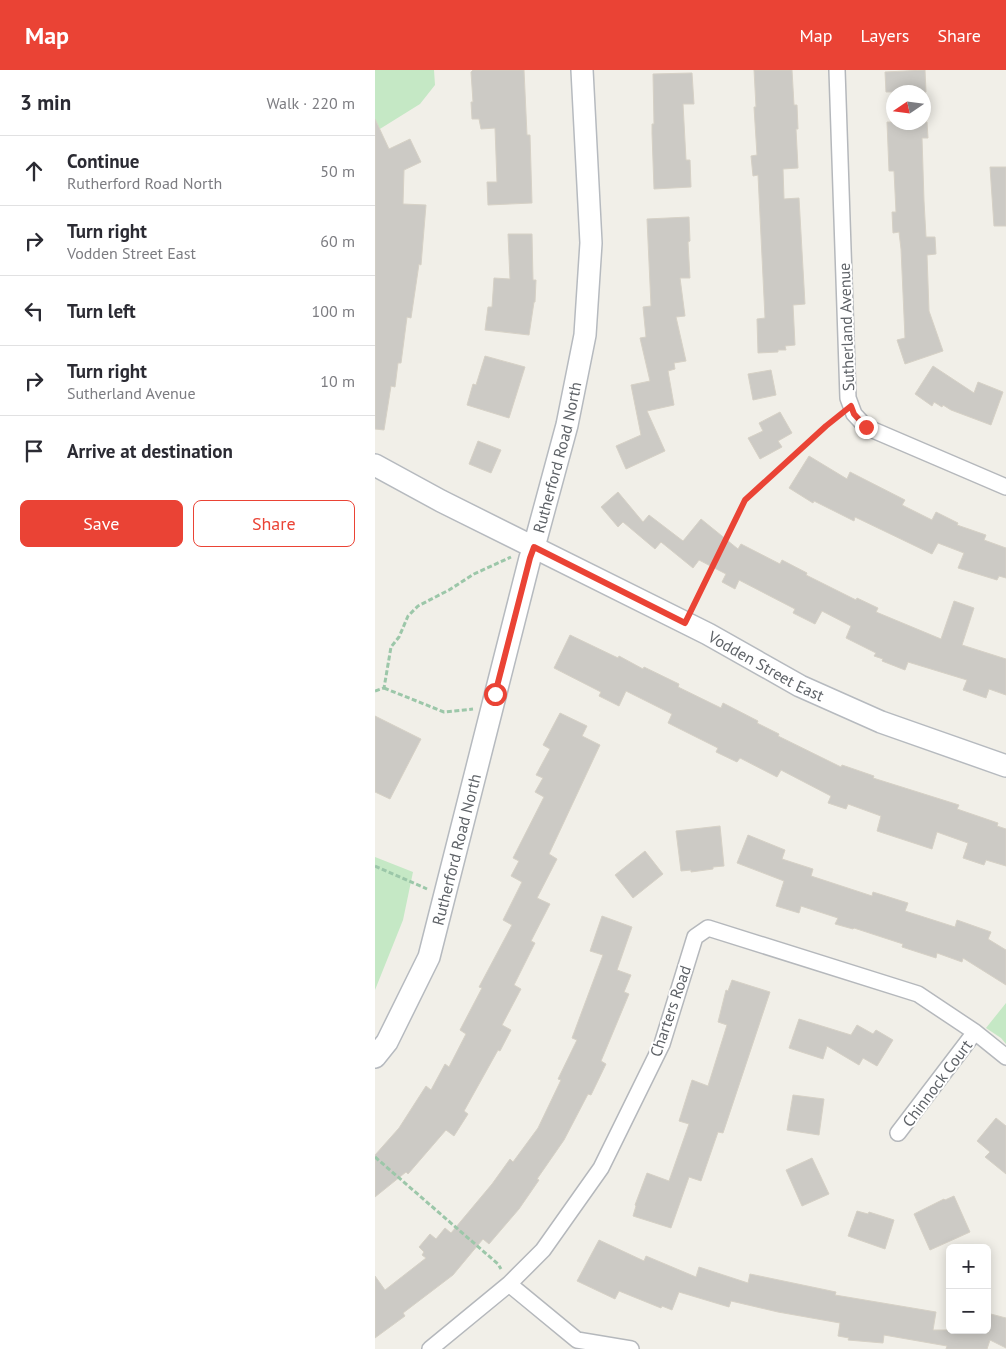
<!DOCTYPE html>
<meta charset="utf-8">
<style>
:root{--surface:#fff;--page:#f2f2f3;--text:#2b2b33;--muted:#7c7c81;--line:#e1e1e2;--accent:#ea4335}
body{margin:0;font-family:"PT Sans",sans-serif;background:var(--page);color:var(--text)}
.controls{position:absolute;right:15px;bottom:15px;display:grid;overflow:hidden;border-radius:8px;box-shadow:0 2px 12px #0003}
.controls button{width:45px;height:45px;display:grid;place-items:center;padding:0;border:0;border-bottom:1px solid var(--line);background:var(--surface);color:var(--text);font:25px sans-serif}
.compass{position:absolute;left:511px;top:15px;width:45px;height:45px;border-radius:50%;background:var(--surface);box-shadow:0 2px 12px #0003;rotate:257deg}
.stop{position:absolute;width:15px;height:15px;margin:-11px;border:4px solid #ea4335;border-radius:50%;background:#fff}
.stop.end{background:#ea4335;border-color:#fff;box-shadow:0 1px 5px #0008}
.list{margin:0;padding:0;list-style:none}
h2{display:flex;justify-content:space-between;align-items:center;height:65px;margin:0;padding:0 20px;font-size:21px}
h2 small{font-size:16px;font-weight:400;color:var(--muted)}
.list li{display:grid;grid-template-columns:32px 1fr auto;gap:15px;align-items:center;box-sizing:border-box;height:70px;padding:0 20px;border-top:1px solid var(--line)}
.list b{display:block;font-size:19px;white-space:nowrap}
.list p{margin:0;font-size:16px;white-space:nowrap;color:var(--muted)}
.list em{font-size:16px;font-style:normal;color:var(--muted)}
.actions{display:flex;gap:10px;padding:15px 20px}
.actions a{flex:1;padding:11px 0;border:1px solid var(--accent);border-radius:8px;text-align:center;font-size:18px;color:var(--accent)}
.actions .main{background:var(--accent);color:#fff}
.icon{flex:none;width:28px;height:28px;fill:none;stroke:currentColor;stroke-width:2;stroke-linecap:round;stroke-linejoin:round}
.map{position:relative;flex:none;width:631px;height:1279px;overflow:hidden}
header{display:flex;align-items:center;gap:30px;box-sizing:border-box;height:70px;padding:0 25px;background:var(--accent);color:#fff}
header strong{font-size:24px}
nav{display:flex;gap:28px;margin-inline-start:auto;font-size:18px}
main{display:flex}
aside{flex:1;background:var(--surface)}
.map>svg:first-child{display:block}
.green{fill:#c5e8c5}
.building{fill:#cccac5;stroke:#d6d1c6}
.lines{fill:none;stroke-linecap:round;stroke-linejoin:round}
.street-casing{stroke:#b5b8bc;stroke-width:18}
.secondary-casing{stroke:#b6babf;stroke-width:24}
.path{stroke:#9cc7a9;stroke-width:3;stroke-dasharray:5 2.5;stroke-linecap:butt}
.street{stroke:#fff;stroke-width:15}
.secondary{stroke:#fff;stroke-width:21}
.route{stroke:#ea4335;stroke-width:6}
.labels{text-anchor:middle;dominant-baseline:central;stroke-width:4;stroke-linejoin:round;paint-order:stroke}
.street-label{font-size:16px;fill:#5f6368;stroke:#fff}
</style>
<header>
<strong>Map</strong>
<nav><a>Map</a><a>Layers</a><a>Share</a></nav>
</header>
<main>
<aside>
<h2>3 min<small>Walk · 220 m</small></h2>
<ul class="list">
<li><svg class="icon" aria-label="ahead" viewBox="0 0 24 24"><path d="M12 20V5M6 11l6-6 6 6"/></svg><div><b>Continue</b><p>Rutherford Road North</p></div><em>50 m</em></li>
<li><svg class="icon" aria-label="right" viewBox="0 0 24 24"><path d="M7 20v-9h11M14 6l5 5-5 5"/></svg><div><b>Turn right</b><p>Vodden Street East</p></div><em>60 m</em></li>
<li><svg class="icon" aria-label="left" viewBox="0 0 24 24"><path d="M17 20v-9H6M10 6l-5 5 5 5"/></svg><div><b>Turn left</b></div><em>100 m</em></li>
<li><svg class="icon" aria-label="right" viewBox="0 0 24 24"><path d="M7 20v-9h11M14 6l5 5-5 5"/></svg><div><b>Turn right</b><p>Sutherland Avenue</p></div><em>10 m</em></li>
<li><svg class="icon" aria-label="arrive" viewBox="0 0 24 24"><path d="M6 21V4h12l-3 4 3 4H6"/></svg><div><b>Arrive at destination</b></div></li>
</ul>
<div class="actions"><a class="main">Save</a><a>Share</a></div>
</aside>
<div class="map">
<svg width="631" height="1279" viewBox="0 0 631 1279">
<rect width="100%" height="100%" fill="#f1efe8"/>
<path class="green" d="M 0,0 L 59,0 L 60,15 L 45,34 L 0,62 Z
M 0,787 L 38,802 L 28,850 L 0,920 Z
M 631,933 L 631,974 L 626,968 L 611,958 Z"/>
<path class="building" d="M 98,0 L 149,0 L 152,65 L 155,65 L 157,133 L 113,135 L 112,112 L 122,112 L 120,58 L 106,59 L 104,49 L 97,49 L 96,32 L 98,32 L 96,2 Z
M 379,0 L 417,0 L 419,35 L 422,35 L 423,59 L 421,59 L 423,98 L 408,99 L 409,129 L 424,128 L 430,234 L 418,235 L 420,275 L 410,276 L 411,280 L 403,280 L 403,282 L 383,283 L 382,249 L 390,248 L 383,105 L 378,106 L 376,86 L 382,85 L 379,37 L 381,37 Z
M 550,0 L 551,22 L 511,22 L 510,2 Z
M 317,3 L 319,34 L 308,34 L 311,90 L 315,90 L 316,117 L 279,119 L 277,63 L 277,54 L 279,54 L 278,4 Z
M 0,49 L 14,79 L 35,69 L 46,92 L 29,100 L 28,134 L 51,135 L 46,195 L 44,194 L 36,248 L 32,247 L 26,293 L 23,293 L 20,317 L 16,316 L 9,360 L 0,359 Z
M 512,52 L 552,52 L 553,68 L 547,68 L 549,131 L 551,167 L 560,167 L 561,184 L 552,185 L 554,241 L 568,281 L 530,294 L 522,270 L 530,268 L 526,179 L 524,162 L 518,163 L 517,142 L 521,142 L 519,101 L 514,101 Z
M 615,97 L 631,97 L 631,156 L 619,156 Z
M 314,147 L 315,171 L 313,172 L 315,208 L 305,208 L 310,246 L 301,247 L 311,291 L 299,293 L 300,299 L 293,301 L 299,335 L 272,341 L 290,381 L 251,399 L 241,376 L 266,365 L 256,315 L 275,311 L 265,268 L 271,267 L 268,237 L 276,236 L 272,149 Z
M 133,164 L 157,164 L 158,210 L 161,210 L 160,232 L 159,232 L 154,265 L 110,260 L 113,237 L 117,237 L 119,208 L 135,209 Z
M 110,286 L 150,297 L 134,348 L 92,335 L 98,314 L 101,315 Z
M 558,296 L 599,323 L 603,312 L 628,322 L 616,355 L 576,340 L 568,335 L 567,337 L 559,332 L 557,336 L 540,324 Z
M 396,300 L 401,325 L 378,330 L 373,304 Z
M 405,342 L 417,363 L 403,371 L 407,377 L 385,389 L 373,368 L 388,361 L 384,353 Z
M 103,371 L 126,380 L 116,403 L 94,394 Z
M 434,386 L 472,409 L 475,402 L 530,430 L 527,435 L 557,450 L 561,442 L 583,453 L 582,455 L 611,465 L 609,470 L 631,478 L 631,508 L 624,506 L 622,510 L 583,498 L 589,483 L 563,473 L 557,484 L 480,447 L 479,451 L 439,431 L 438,433 L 414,418 Z
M 243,422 L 268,452 L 274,445 L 308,471 L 326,449 L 363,479 L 366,474 L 405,494 L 407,490 L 432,503 L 431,505 L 481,530 L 482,528 L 503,538 L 501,542 L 566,569 L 579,531 L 599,538 L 587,575 L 631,589 L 631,625 L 614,619 L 611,628 L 588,620 L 592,610 L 533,592 L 530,600 L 507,591 L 508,589 L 499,586 L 501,583 L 471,568 L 476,556 L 447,541 L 440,554 L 418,543 L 420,539 L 364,510 L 360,519 L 347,512 L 351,504 L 324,490 L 318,498 L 286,472 L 280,479 L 248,452 L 243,457 L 226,437 Z
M 195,565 L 243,588 L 244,586 L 268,599 L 269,597 L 304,614 L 303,617 L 346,638 L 348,633 L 383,651 L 382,653 L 404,664 L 403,666 L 466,697 L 467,695 L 499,706 L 498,708 L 584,735 L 582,739 L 623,753 L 622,756 L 631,759 L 631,796 L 611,790 L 609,795 L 588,788 L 593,773 L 562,762 L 557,779 L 502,761 L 506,746 L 473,734 L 471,739 L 453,733 L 456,726 L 406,700 L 402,707 L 365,688 L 362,692 L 341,682 L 343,678 L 293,653 L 297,644 L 251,621 L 244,636 L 224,626 L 226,622 L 179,598 Z
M 185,643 L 212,656 L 207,666 L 225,675 L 174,784 L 182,789 L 162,828 L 175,834 L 156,871 L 160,873 L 139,915 L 146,919 L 127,955 L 136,960 L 125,981 L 123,980 L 89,1041 L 93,1044 L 79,1066 L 71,1060 L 33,1104 L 31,1102 L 0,1127 L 0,1085 L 24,1058 L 51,1016 L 56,1020 L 70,994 L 74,997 L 91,964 L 85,960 L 107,918 L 104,917 L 137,855 L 128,850 L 147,812 L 136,806 L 144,791 L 138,788 L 169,727 L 160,722 L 168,708 L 161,705 L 175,679 L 168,675 Z
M 0,646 L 46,669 L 15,729 L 0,722 Z
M 345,756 L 349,796 L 338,797 L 338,799 L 316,802 L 316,800 L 306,801 L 301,761 Z
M 373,765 L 410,780 L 407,789 L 438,799 L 436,806 L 497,826 L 498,822 L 533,833 L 530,841 L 580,857 L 582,850 L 616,862 L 613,869 L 631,880 L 631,915 L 588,888 L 587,892 L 562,883 L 561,888 L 527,877 L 528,874 L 479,858 L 478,859 L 460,854 L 463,848 L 426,836 L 424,843 L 401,836 L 409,811 L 362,793 Z
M 270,781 L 288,804 L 258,828 L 240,805 Z
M 227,846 L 257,857 L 242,900 L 256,905 L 249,922 L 254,924 L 226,991 L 231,994 L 216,1025 L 213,1024 L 189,1070 L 162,1109 L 164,1110 L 144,1139 L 114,1174 L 108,1169 L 78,1205 L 28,1243 L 30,1246 L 0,1268 L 0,1206 L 10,1220 L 51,1188 L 47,1185 L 49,1182 L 44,1177 L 55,1164 L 61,1169 L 70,1158 L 76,1163 L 117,1114 L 135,1089 L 138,1092 L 163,1058 L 186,1010 L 183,1009 L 202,970 L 197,968 L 228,885 L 215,881 Z
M 357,910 L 395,922 L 348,1063 L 343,1062 L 326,1111 L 314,1107 L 296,1158 L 258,1146 L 261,1136 L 260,1135 L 272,1103 L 294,1111 L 314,1054 L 304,1051 L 317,1010 L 333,1016 L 352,955 L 343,952 L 351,920 L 353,921 Z
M 424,949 L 476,965 L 482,955 L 498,964 L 501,960 L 518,970 L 502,996 L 488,988 L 484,995 L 452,976 L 448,989 L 414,978 Z
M 418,1025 L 449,1029 L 444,1065 L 412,1060 Z
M 621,1048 L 631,1056 L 631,1104 L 610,1087 L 615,1082 L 602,1071 Z
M 437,1088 L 454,1124 L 427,1136 L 411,1100 Z
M 579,1126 L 595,1162 L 555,1180 L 539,1144 L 569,1129 L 570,1130 Z
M 482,1141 L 493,1144 L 494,1142 L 519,1150 L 510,1179 L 473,1166 Z
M 224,1170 L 269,1191 L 271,1186 L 321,1207 L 324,1197 L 373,1213 L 375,1204 L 461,1222 L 460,1225 L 561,1242 L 558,1260 L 612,1260 L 612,1243 L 631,1248 L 631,1278 L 615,1270 L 612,1279 L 571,1279 L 572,1276 L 509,1265 L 508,1273 L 473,1270 L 474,1268 L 463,1266 L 465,1253 L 403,1242 L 356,1231 L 354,1237 L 304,1222 L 297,1240 L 287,1236 L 286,1238 L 244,1221 L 240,1229 L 202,1211 Z"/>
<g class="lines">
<defs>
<path id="street" d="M 462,0 L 473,328 L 479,344 L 491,357 L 631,417
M 523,1063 L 600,962
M 134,1214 L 202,1270 L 256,1279
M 55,1279 L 134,1214 L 168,1180 L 226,1098 L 287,974 L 320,867 L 333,858 L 543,924 L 600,962 L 631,987"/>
<g id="secondary">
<path id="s1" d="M 0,395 L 66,431 L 333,564 L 425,616 L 506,652 L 631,696"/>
<path id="s2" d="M 0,987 L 12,972 L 54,887 L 155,488 L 159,477 L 192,355 L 210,265 L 216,173 L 207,0"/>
</g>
</defs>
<use href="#street" class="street-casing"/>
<use href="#secondary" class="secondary-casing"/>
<path class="path" d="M 318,537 L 370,430 L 463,346
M 9,618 L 69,642 L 98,639
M 0,621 L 9,618 L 16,577 L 24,567 L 33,546 L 43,536 L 74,520 L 99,504 L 136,487
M 0,796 L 52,819
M 0,1087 L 123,1194 L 126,1199"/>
<use href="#street" class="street"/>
<use href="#secondary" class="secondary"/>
</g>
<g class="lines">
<path class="route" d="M 120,624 L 155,488 L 159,477 L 310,553 L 370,430 L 451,356 L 476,336 L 479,344 L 491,357"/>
</g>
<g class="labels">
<g class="street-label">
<text transform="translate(471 257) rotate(-92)">Sutherland Avenue</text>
<text stroke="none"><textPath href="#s2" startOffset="630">Rutherford Road North</textPath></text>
<text stroke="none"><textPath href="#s1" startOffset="440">Vodden Street East</textPath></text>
<text stroke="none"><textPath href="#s2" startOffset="225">Rutherford Road North</textPath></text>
<text transform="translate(295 941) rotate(-71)">Charters Road</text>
<text transform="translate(562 1013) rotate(-53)">Chinnock Court</text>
</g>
</g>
</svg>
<div class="controls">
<button>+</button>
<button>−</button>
</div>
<svg class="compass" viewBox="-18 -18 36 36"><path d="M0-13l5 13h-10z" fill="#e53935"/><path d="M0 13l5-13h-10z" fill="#7c7c81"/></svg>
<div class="stop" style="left:120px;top:624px"></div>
<div class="stop end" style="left:491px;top:357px"></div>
</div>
</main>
